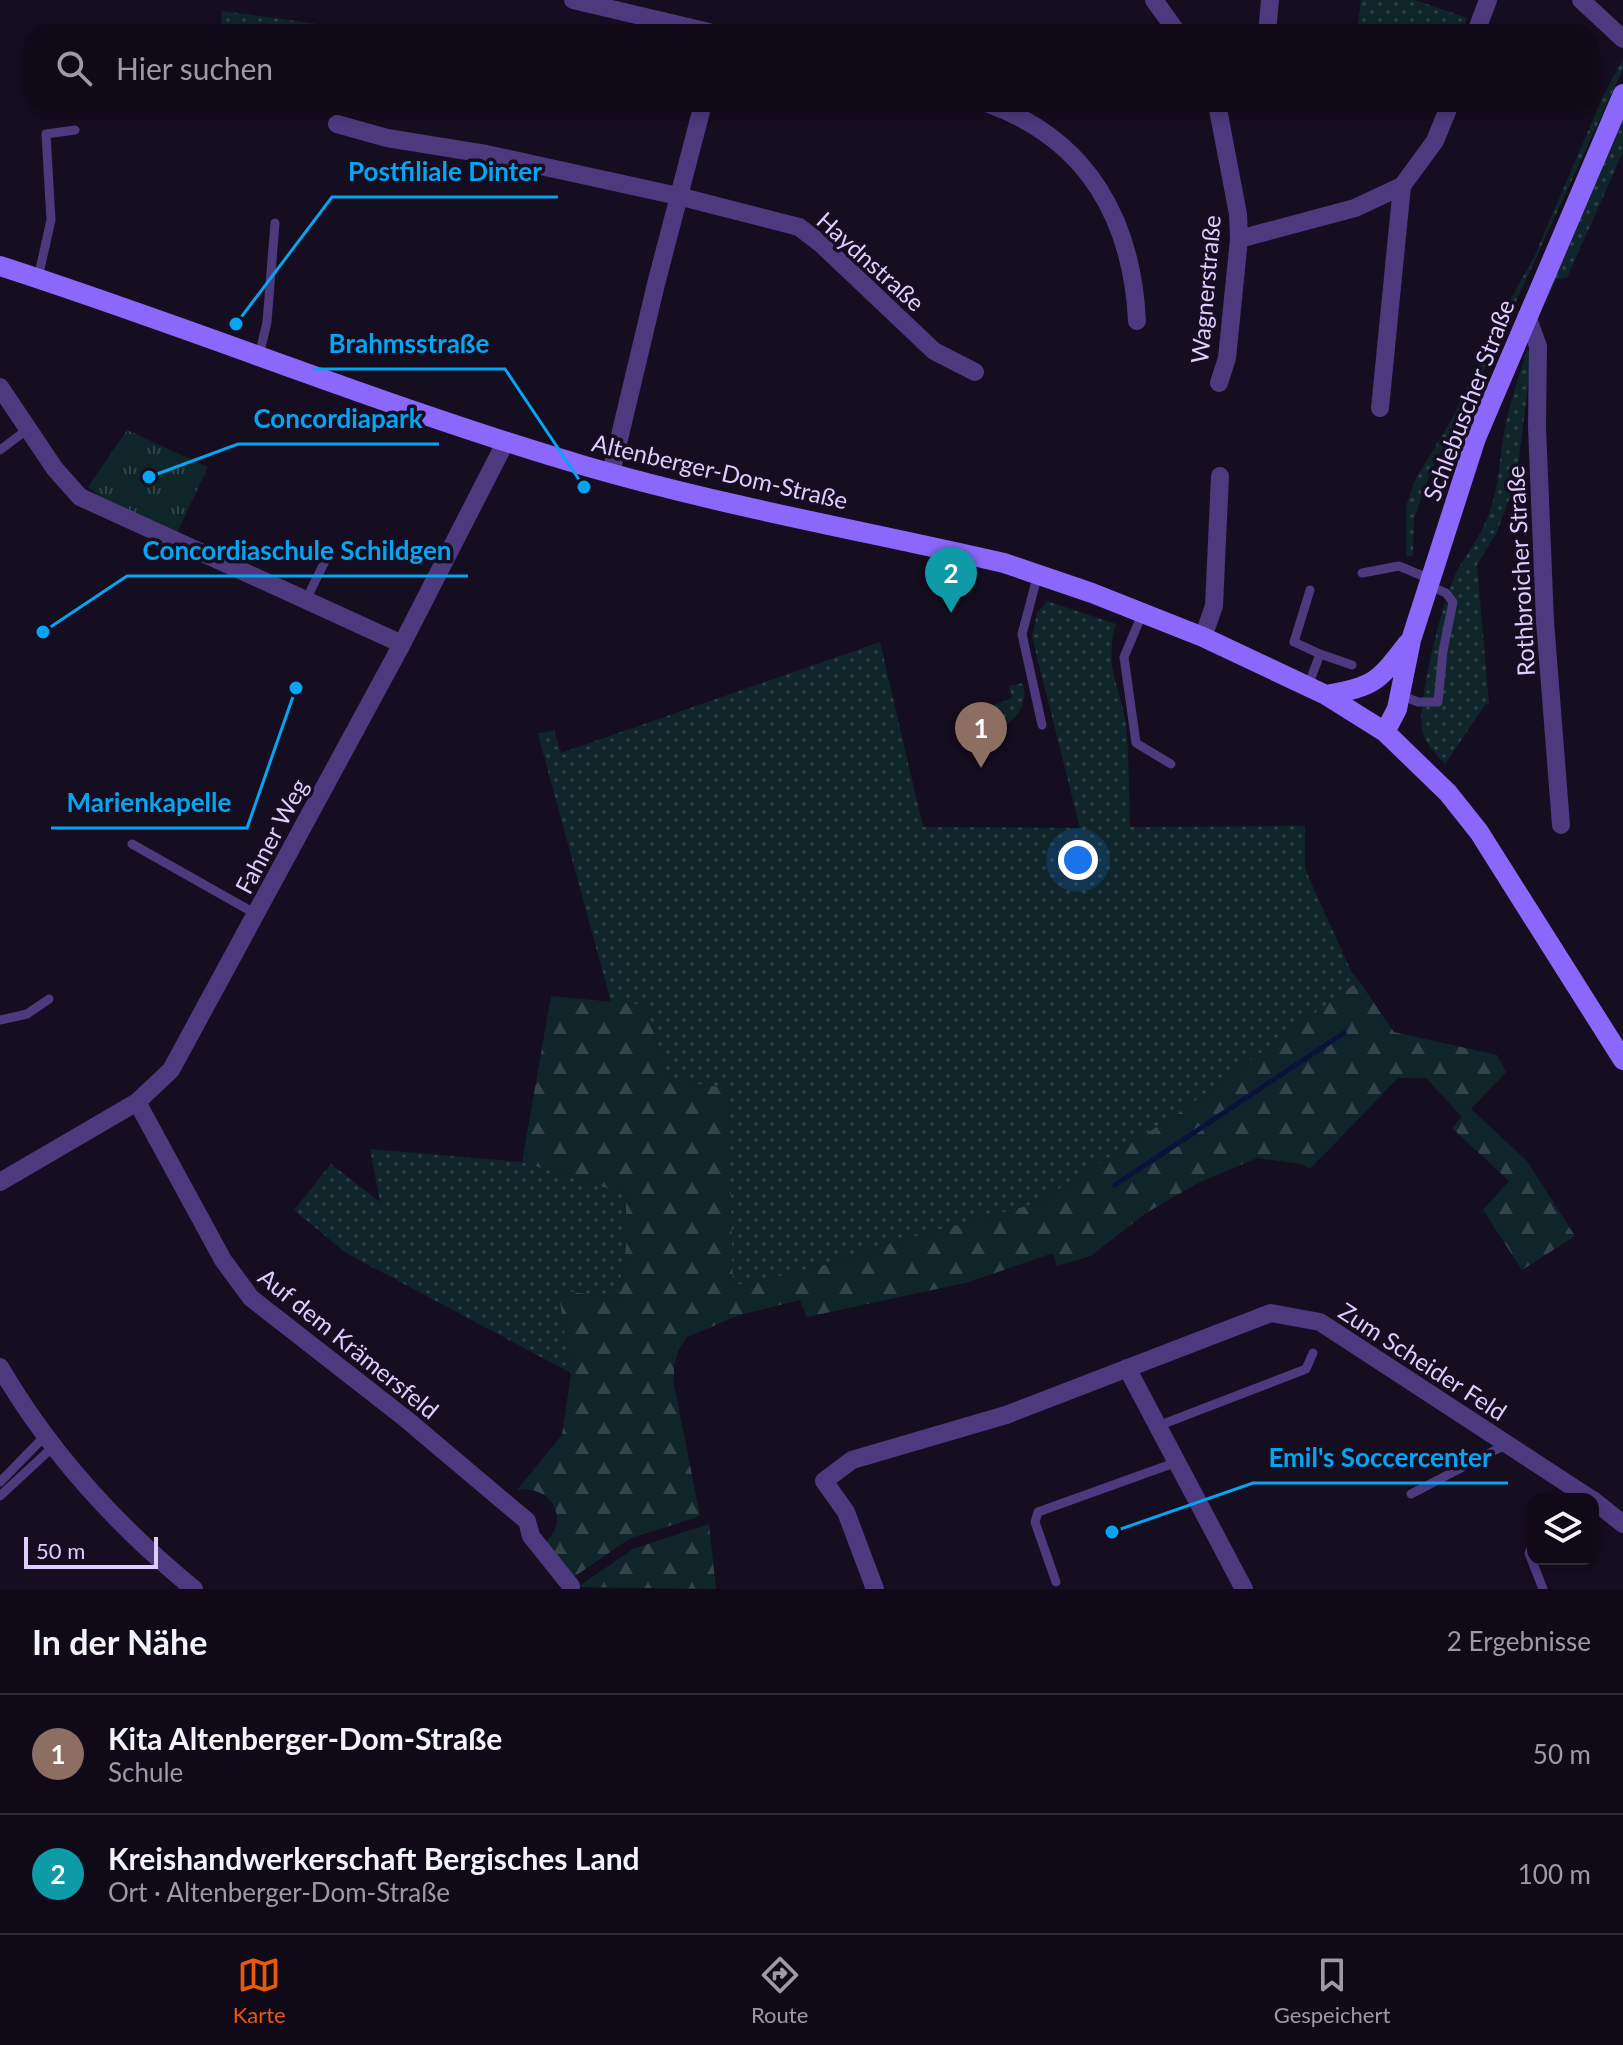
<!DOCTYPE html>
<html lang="de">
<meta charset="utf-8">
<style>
:root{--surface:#100a18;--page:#191321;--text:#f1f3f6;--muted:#9c9aa2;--line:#302b37;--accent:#ea580c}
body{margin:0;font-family:Lato,sans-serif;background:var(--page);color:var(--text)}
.controls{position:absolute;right:24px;bottom:24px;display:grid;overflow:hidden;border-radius:16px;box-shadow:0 4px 12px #0003}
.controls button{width:72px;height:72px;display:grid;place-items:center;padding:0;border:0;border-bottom:2px solid var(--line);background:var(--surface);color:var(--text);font:40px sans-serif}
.scale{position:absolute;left:24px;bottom:20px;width:134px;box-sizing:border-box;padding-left:8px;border:4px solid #decdfe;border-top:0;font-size:22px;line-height:28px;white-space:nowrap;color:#decdfe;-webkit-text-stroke:6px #150d20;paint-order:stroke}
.you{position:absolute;left:1078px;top:860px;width:28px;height:28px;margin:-20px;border:6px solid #fff;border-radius:50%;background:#1a73e8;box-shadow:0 0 0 12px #1a73e833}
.badge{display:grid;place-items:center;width:52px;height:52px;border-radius:50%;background:var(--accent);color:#fff;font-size:26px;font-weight:700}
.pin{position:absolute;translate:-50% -66px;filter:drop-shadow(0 2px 4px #0008)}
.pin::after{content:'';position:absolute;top:42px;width:28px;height:24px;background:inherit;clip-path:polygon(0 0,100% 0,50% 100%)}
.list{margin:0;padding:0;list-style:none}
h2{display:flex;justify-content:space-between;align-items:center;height:104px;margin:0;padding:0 32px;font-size:34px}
h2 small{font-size:26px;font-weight:400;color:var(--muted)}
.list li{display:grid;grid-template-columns:52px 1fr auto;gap:24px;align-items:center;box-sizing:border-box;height:120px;padding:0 32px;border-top:2px solid var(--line)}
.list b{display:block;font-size:30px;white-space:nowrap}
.list p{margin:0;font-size:26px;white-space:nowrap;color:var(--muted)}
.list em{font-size:26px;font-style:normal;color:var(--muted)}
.icon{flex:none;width:44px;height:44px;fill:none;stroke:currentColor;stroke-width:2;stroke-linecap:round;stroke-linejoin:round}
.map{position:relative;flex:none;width:1623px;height:1589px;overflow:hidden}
.search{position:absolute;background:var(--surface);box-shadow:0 4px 12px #0003;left:24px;right:24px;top:24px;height:88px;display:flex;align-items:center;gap:20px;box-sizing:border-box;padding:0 28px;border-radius:24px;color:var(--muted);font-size:30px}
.sheet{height:344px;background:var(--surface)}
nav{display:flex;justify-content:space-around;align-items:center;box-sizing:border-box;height:112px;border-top:2px solid var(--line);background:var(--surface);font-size:22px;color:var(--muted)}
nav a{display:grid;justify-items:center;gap:4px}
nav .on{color:var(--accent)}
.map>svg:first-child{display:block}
.grass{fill:url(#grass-dots)}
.forest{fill:url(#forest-firs)}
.park{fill:url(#park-tufts)}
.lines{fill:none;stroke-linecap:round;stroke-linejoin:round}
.stream{stroke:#0a113c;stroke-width:5}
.lane{stroke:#4c397e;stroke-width:9}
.street{stroke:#4c397e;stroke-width:18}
.secondary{stroke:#8c67fb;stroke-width:20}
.labels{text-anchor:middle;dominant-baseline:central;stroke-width:7;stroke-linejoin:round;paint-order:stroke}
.street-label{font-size:24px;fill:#decdfe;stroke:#150d20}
.leader{fill:none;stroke:#06a4f1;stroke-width:3}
.callout-dot{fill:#06a4f1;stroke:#150d20;stroke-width:3}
.callout-label{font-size:26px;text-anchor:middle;font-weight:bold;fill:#06a4f1;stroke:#150d20;stroke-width:7;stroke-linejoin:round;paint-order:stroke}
</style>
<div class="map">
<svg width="1623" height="1589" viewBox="0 0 1623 1589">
<defs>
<pattern id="grass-dots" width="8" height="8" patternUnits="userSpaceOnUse" patternTransform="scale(2)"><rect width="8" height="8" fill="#10252a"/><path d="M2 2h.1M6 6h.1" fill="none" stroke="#32434a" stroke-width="1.8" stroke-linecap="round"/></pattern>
<pattern id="forest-firs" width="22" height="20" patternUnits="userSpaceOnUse" patternTransform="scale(2)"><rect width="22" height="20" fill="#10252a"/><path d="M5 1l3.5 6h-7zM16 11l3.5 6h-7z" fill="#32434a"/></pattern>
<pattern id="park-tufts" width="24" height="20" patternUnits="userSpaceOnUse" patternTransform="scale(2)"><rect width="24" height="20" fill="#10252a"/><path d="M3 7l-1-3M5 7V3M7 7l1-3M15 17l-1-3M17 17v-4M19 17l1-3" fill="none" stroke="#32434a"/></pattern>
</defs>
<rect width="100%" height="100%" fill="#150d20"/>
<path class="grass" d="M 1361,0 L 1415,0 L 1467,18 L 1463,32 L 1357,32 Z
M 222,11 L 318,24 L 317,32 L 221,32 Z
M 1623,59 L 1623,69 L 1460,423 L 1442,449 L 1430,473 L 1414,519 L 1413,553 L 1412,556 L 1406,556 L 1406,506 L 1415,480 L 1452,419 L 1500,318 L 1534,257 L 1604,94 Z
M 1623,117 L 1623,152 L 1567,278 L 1556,279 L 1548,298 L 1550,282 Z
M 1527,350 L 1532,354 L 1516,481 L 1496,534 L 1477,565 L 1489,704 L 1485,705 L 1445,764 C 1436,754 1424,743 1422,729 C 1417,702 1444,594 1458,569 C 1471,548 1485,529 1492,505 C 1499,481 1500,457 1504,433 C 1509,405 1519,377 1527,350 Z
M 1047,601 L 1116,624 C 1102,671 1124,690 1127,734 C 1129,765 1129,796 1130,827 L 1305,826 L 1305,869 L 1351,971 L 1359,981 L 1177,1114 L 1045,1198 L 1046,1201 L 887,1244 L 812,1269 L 732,1286 L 728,1089 L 667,1080 L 646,1005 L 611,1002 L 538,734 L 554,730 L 561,753 L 880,642 L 923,827 L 1080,828 L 1032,637 L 1037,613 Z
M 1023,683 C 1027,702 1021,716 1003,726 L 1005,737 L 1000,741 L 999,746 L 983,751 L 974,711 L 1008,700 L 1012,697 L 1009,686 Z
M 370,1149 L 522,1162 L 627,1194 L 626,1247 L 618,1298 L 558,1290 L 571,1373 L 346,1253 L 294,1210 L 331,1164 L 380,1202 Z"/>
<path class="forest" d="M 1359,981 L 1394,1032 L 1497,1055 L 1506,1072 L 1471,1109 L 1527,1161 L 1575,1236 L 1522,1270 L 1483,1210 L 1509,1181 L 1452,1128 L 1462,1117 L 1426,1078 L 1398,1078 L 1310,1169 L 1302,1164 L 1257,1158 L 1198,1183 L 1146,1213 L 1091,1256 L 1057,1266 L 1053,1253 L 969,1282 L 807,1317 L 800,1300 L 740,1315 L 687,1337 L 678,1351 L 674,1367 L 674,1384 L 700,1516 L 629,1539 L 571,1579 L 543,1544 C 572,1522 552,1484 517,1490 L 562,1435 L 571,1373 L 558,1290 L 618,1298 L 626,1247 L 626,1194 L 522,1162 L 551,996 L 646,1005 L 667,1080 L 728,1088 L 733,1286 L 812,1269 L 887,1244 L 1045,1201 L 1045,1198 L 1177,1114 Z
M 709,1524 L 716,1589 L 578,1587 L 633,1549 Z"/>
<path class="park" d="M 127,430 L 208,467 L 177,533 L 98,495 L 88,487 Z"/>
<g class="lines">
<path class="stream" d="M 1115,1185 L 1344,1033"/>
<path class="lane" d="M 38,278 L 51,220 L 46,134 L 75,130
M 259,356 L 267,322 L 275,223
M 0,450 L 28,429
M 1362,573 L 1399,566 L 1430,579
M 1038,574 L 1022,634 L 1042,725
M 306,600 L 326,559
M 1143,612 L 1124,657 L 1136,743 L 1171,764
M 1320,654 L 1352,665
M 1308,686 L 1320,654 L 1294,642 L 1310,590
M 1400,695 L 1418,702 L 1438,702 L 1443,651 L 1453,602 L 1446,593 L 1428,585
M 132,844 L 256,914
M 0,1020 L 27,1014 L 49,999
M 1158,1426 L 1306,1369 L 1313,1353
M 0,1482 L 45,1436
M 1411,1494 L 1507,1444
M 0,1496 L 54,1446
M 1533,1544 L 1529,1553 L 1543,1589
M 1056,1582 L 1035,1522 L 1038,1512 L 1177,1462"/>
<path class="street" d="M 573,0 L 709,32
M 1154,0 L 1177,32
M 1581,0 L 1623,39
M 1267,32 L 1270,0
M 1476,32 L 1488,0
M 989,104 C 1088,140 1132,220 1137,321
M 1217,104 L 1238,214 L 1239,239 L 1227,358 L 1219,383
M 337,124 L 387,138 L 486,154 L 678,196 L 799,227 L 820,243 L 934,351 L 975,372
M 1239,239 L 1355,208 L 1402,186 L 1435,141 L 1450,104
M 1527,316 L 1538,346 L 1537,427 L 1545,621 L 1561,825
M 0,387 L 55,469 L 80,497 L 402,644
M 1380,408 L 1402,186
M 611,473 L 656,284 L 703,104
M 1203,637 L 1214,606 L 1220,476
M 137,1102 L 223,1260 L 251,1298 L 406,1419 L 527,1521 L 531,1536 L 571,1586
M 0,1182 L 137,1102 L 171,1070 L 402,644 L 506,441
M 0,1367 C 50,1453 117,1526 194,1589
M 1127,1368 L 1244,1589
M 1593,1500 L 1623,1524
M 875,1589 L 846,1512 L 824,1481 L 852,1460 L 1006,1415 L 1271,1313 L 1320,1322 L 1591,1499"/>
<path class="secondary" d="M 0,266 C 196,329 387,408 585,466 C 723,506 865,531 1004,563 L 1092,593 L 1203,637 L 1326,695 L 1385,732 L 1448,793 L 1479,832 L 1623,1060
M 1326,695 C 1375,686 1378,682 1408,643
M 1385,732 L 1397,709 L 1411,640 L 1476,438 L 1623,94"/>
</g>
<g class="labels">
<g class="street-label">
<text transform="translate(871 261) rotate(42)">Haydnstraße</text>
<text transform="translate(1205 289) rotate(-85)">Wagnerstraße</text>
<text transform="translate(1468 400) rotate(-69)">Schlebuscher Straße</text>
<text transform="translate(720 471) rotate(13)">Altenberger-Dom-Straße</text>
<text transform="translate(1520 571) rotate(-93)">Rothbroicher Straße</text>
<text transform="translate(271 836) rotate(-62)">Fahner Weg</text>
<text transform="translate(349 1343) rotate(39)">Auf dem Krämersfeld</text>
<text transform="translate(1423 1361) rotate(33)">Zum Scheider Feld</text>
</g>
</g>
<path class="leader" d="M236 324L332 197H558M584 487L505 369H313M149 477L238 444H439M43 632L127 576H468M296 688L247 828H51M1112 1532L1253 1483H1508"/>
<g class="callout-dot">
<circle cx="236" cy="324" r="8"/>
<circle cx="584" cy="487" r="8"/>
<circle cx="149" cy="477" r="8"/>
<circle cx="43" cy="632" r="8"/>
<circle cx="296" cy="688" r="8"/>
<circle cx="1112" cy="1532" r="8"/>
</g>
<g class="callout-label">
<text x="445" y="181">Postfiliale Dinter</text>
<text x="409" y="353">Brahmsstraße</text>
<text x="338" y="428">Concordiapark</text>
<text x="297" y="560">Concordiaschule Schildgen</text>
<text x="149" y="812">Marienkapelle</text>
<text x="1380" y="1467">Emil's Soccercenter</text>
</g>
</svg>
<div class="controls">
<button><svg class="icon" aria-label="layers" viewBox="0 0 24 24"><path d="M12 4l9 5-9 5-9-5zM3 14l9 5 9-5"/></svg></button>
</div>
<div class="scale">50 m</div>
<div class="you"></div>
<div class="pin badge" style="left:981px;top:768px;background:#8d6e63">1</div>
<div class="pin badge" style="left:951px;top:613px;background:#0f9aa8">2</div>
<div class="search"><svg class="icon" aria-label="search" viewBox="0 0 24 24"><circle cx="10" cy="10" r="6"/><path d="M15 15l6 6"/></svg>Hier suchen</div>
</div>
<section class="sheet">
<h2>In der Nähe<small>2 Ergebnisse</small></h2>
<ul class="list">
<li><span class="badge" style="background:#8d6e63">1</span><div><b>Kita Altenberger-Dom-Straße</b><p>Schule</p></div><em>50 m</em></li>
<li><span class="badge" style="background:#0f9aa8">2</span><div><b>Kreishandwerkerschaft Bergisches Land</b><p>Ort · Altenberger-Dom-Straße</p></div><em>100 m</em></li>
</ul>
</section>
<nav>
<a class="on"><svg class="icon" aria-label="map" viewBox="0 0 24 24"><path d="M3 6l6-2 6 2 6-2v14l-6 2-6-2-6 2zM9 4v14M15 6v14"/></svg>Karte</a>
<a><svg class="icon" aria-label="directions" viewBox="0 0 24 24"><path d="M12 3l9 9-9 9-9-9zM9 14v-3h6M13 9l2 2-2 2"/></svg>Route</a>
<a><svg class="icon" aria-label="saved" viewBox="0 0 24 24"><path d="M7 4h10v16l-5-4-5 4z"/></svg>Gespeichert</a>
</nav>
